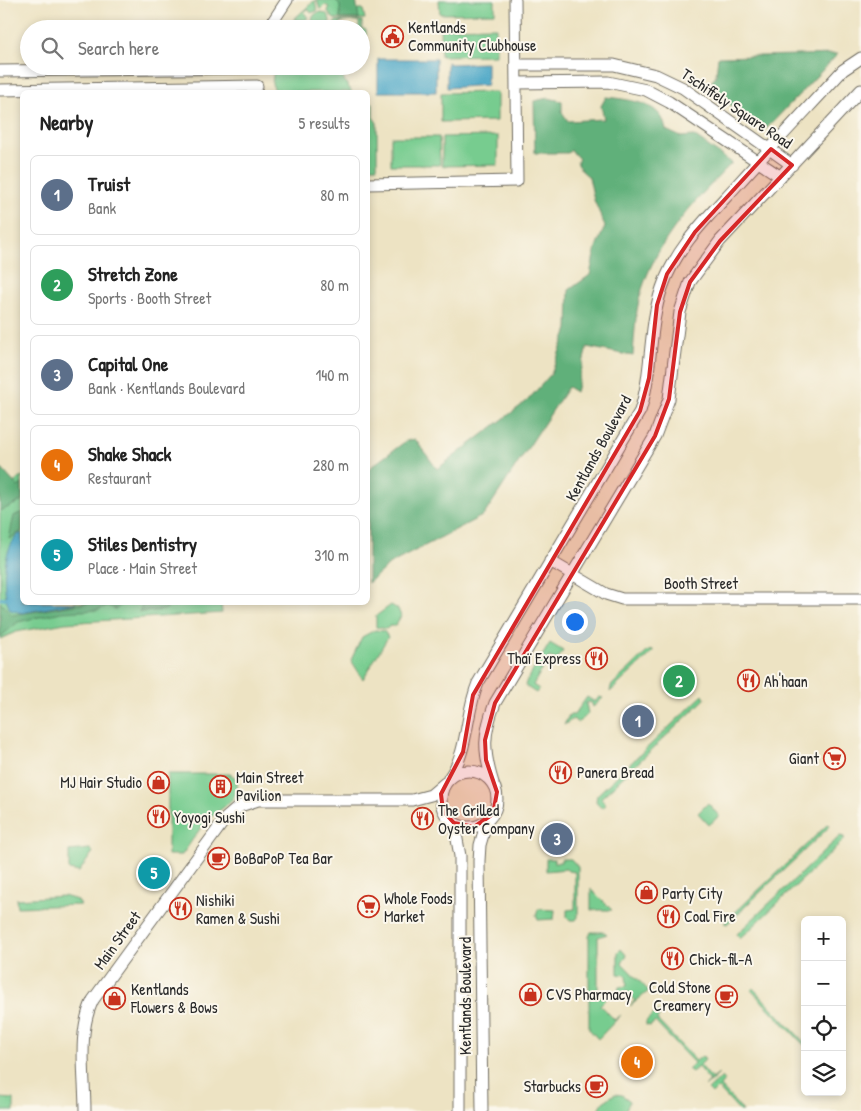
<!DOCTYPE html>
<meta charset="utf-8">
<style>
:root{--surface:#fff;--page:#f2f2f2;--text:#222;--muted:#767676;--line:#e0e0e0;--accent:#0f766e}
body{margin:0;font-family:"Patrick Hand",sans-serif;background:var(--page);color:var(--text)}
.controls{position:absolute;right:15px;bottom:15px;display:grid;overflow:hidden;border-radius:8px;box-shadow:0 2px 8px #0003}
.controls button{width:45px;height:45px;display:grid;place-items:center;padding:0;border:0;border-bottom:1px solid var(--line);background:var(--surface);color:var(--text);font:25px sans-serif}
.you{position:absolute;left:574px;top:621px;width:18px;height:18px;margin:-12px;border:4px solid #fff;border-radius:50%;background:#1a73e8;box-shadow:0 0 0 8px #1a73e833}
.badge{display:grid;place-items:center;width:32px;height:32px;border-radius:50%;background:var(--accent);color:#fff;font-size:16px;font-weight:700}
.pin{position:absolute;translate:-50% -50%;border:2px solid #fff;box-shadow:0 1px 5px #0006}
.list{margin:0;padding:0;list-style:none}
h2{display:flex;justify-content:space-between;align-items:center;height:65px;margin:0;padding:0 20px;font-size:21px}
h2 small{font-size:16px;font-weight:400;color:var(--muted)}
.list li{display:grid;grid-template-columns:32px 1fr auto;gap:15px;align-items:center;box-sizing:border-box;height:80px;margin:0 10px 10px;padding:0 10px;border:1px solid var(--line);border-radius:8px}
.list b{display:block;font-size:19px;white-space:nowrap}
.list p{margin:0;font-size:16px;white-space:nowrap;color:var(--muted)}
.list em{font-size:16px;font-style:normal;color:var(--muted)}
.icon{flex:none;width:28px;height:28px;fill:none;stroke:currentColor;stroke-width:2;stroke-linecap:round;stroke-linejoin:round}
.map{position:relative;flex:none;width:861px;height:1111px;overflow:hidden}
.search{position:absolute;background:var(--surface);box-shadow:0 2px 8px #0003;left:20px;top:20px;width:350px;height:55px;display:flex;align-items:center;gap:12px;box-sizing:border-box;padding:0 18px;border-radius:28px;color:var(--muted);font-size:19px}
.panel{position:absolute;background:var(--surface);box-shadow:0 2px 8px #0003;left:20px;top:90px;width:350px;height:515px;border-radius:8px}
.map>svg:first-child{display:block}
.green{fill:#77cc8f;stroke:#517c5d}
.forest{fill:#61b07a;stroke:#466e52}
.water{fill:#48a6c6;stroke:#3a6878}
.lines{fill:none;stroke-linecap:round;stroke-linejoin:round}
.stream{stroke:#48a6c6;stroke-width:3}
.tertiary-casing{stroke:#6f6b60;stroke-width:13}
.tertiary{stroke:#fff;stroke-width:11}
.marked{fill:#d62828;fill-opacity:0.2;stroke:#d62828;stroke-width:4;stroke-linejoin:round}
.labels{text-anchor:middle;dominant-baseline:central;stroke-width:4;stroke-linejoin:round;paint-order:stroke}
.poi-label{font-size:16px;fill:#2b2b2b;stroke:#fbf7ec;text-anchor:start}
.street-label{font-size:16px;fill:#2b2b2b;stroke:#fbf7ec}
</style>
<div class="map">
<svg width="861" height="1111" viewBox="0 0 861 1111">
<rect width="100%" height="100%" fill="#fbf7ec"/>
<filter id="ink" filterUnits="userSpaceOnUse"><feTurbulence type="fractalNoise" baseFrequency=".02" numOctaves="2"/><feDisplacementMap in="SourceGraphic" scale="10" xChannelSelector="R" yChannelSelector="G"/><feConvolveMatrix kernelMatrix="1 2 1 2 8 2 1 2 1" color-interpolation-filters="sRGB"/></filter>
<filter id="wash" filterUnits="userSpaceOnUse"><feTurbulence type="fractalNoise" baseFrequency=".0096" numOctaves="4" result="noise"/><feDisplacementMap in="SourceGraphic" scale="20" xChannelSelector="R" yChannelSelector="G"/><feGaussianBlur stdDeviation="1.12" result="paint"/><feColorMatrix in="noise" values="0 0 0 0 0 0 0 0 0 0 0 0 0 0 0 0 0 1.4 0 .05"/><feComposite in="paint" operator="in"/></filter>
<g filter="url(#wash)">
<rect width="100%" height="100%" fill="#ede3c3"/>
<path class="green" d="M 315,0 L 317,11 L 311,13 L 308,9 L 304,12 L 308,18 L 306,20 L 293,20 Z
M 317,0 L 356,0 L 357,9 L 363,9 L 365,19 L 334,19 L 328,12 L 329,7 L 325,5 L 320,10 Z
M 439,0 L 495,0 L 495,13 L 440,14 Z
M312 21a9 9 0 1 1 18 0a9 9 0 1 1-18 0Z
M 336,21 L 362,21 L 362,29 L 366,30 L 366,50 L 361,51 L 361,29 L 359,29 L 359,21 L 340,22 L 340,29 L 331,29 Z
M 496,27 L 496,55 L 441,56 L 440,28 Z
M 274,66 L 346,66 C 338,78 346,82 352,92 L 276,92 L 272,84 Z
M 497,92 L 497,121 L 441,122 L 441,93 Z
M 368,103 L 373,103 L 373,117 L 377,123 L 377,167 L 368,167 Z
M 498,136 L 498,165 L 442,166 L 442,137 Z
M 391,137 L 439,137 L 440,165 L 391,165 Z
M 22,476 L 22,602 L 221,603 L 222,613 L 65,623 L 16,632 L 0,639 L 0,494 Z
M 391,605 L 398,609 L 401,616 L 395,626 L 390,626 L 386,629 L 376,627 L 376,616 Z
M 375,630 L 384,631 L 388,637 L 363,679 L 351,660 L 362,637 Z
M 550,643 L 563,651 L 557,660 L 549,657 L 533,685 L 539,689 L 536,693 L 525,686 L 526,682 Z
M 653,650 L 653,652 L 610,692 L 611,686 L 647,652 Z
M 703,695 L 705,699 L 601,798 L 606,805 L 603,807 L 600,807 L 596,801 L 597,795 Z
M 587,697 L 595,702 L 599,697 L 603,698 L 593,707 L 591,702 L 586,703 L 588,714 L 578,723 L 573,719 L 564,725 L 569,715 L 574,715 Z
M 168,774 L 230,774 L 236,778 C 244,800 217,809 205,823 C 197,832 190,844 182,855 L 168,855 Z
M 708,803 L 719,816 L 709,825 L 698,813 Z
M 828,824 L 830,825 L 828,828 L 727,924 L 724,923 Z
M 840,836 L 844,837 L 844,840 L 740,939 L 737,934 Z
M 90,849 L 93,852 L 79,872 L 69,870 L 69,851 Z
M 546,859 L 554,859 L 554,862 L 561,862 L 561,859 L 571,859 L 578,867 L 578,917 L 576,920 L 570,920 L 567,917 L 567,910 L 575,909 L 575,872 L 568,871 L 566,869 L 546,871 Z
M 591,889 L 612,910 L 591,910 Z
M 64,896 L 77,900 L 81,905 L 17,907 L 16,899 Z
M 538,909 L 555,910 L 554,919 L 538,920 L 536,915 Z
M 591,932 L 604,932 L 607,934 L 598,937 L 598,996 L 607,998 L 600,1005 L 615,1020 L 621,1015 L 598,1039 L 589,1029 L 589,936 Z
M 621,949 L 627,956 L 622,963 L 648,990 L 655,986 L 630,1006 L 635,1000 L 627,991 L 621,996 L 618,992 L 619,987 L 627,986 L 626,975 L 618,974 L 618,952 Z
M 753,988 L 805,1043 L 805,1046 L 751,990 Z
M 656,1012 L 661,1013 L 657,1020 L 696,1061 L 702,1056 L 705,1060 L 700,1065 L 712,1079 L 719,1074 L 705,1087 L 710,1081 L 698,1067 L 692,1072 L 688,1069 L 694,1063 L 655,1022 L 650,1026 L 646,1025 L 646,1021 Z
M 722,1077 L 725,1080 L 720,1086 L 743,1111 L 739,1111 L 718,1088 L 712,1094 L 708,1090 Z
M 615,1094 L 622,1095 L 630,1101 L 625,1111 L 598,1111 L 603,1102 Z
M 0,1098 L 14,1099 L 14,1111 L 0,1111 Z"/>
<path class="forest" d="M 336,0 L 356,0 L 359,19 L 340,19 L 340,6 Z
M 838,54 L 766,129 L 707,89 L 716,75 L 718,57 Z
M 606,97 C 623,99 649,101 660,115 C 663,118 665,126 666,130 L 681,137 L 694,136 L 732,163 C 691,204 647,251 637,310 C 635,325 634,341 633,356 L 587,347 L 576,392 L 568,387 L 484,515 L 390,564 L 368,583 L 368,469 L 406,441 L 415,439 L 437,469 L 527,401 L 551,374 L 568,329 L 569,290 L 590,275 L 595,250 L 605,226 L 594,200 L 589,177 L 581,170 L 577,162 L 579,159 L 571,150 L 568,153 L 535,153 L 534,101 L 548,98 L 562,101 L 562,112 L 568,121 L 604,119 L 601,106 Z
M 0,467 L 18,487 L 22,484 L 22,501 L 0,511 Z
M 22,512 L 22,531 L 9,539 L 14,516 Z
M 0,602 L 12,615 L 86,603 L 124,603 L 116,609 L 107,606 L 98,610 L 61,612 L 18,622 L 0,637 Z
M 143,603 L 143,602 L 175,603 L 164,610 L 139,612 Z"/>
<path class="water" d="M 378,59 L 436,59 L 436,92 L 378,92 Z
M 447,62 L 451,64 L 487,63 L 487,85 L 447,88 Z
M 19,534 L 22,534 L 22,602 L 76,603 L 22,613 L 10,610 C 1,592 2,547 19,534 Z"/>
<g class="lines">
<path class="stream" d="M 0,599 L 6,598"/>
</g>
</g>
<g filter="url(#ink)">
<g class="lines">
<defs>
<path id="tertiary" d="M 268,29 L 287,0
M 516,65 L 614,65 L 656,75 L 683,88 L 792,165
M 0,71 L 257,68
M 516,83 L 608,82 L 646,90 L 669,102 L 781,177
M 0,90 L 257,86
M 368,184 L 517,181 L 515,0
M 550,561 L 606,594 L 622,599 L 861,599
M441 799a28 28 0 1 1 56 0a28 28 0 1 1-56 0Z
M 449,778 C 469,751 465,714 478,683 L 640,411 C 653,371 648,328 662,288 C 676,247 709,216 737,185 C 772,146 808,108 843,70 L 861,58
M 493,783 C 483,751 483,734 495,703 L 655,436 L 669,399 L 680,312 L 690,282 L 720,241 L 861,90
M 454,823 L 460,856 L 460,1111
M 85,1111 C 85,1076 77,1032 93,1000 L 226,818 L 240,806 L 258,800 L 412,800 L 431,795 L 445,783
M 482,1111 L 479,861 L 480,845 L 487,821"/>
</defs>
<use href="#tertiary" class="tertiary-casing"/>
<use href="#tertiary" class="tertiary"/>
</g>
</g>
<path class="marked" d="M 771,149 L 792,165 L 720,241 L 690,282 L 680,312 L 669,399 L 655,436 L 495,703 L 485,740 L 486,760 L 497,792 L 493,814 L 474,827 L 454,823 L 443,811 L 441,794 L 463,752 L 473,695 L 640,411 L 649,378 L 657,305 L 667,274 L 695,232 Z"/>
<defs>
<symbol id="civic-ring" viewBox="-11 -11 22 22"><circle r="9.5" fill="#fbf7ec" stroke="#c8321e" stroke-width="1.5"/><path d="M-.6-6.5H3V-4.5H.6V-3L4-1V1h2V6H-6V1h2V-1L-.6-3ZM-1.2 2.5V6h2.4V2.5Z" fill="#c8321e"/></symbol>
<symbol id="restaurant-ring" viewBox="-11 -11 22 22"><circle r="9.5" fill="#fbf7ec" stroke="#c8321e" stroke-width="1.5"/><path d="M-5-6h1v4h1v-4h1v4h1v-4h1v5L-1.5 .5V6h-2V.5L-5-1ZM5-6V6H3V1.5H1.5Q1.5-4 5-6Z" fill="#c8321e"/></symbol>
<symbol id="supermarket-ring" viewBox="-11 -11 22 22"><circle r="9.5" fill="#fbf7ec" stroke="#c8321e" stroke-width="1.5"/><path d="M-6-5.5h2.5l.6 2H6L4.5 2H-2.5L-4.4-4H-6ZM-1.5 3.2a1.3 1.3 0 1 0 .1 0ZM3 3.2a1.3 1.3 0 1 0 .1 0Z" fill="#c8321e"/></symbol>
<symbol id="shop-ring" viewBox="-11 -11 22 22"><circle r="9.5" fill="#fbf7ec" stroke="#c8321e" stroke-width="1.5"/><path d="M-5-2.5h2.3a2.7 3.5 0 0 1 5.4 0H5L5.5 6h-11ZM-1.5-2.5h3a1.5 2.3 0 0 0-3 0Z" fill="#c8321e"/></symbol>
<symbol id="building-ring" viewBox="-11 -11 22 22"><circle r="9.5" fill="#fbf7ec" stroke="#c8321e" stroke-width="1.5"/><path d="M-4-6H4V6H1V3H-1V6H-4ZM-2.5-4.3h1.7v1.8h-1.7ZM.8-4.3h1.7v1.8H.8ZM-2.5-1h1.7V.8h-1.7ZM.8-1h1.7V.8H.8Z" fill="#c8321e"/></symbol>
<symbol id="cafe-ring" viewBox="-11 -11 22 22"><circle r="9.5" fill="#fbf7ec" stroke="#c8321e" stroke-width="1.5"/><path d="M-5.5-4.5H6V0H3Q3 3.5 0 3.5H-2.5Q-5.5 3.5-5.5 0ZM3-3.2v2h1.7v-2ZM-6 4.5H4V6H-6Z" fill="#c8321e"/></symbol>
</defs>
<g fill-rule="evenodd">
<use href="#civic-ring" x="380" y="24" width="25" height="25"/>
<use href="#restaurant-ring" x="584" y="646" width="25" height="25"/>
<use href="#restaurant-ring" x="736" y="668" width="25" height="25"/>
<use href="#supermarket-ring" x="822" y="746" width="25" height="25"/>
<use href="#restaurant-ring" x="548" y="760" width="25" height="25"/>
<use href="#shop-ring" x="146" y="770" width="25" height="25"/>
<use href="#building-ring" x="208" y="774" width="25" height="25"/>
<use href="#restaurant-ring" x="146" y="804" width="25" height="25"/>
<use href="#restaurant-ring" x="410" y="806" width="25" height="25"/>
<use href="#cafe-ring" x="206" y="846" width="25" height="25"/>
<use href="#shop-ring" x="634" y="880" width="25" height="25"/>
<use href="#supermarket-ring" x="356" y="894" width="25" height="25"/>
<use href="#restaurant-ring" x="168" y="896" width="25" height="25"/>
<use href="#restaurant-ring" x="656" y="904" width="25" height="25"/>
<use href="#restaurant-ring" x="660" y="946" width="25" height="25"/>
<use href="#shop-ring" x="518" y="982" width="25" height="25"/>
<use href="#cafe-ring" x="714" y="984" width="25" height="25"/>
<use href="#shop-ring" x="102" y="986" width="25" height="25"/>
<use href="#cafe-ring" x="584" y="1074" width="25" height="25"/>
</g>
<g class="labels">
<g class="poi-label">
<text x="408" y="27">Kentlands<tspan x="408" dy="18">Community Clubhouse</tspan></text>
<text x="581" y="658" text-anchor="end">Thaï Express</text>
<text x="764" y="681">Ah'haan</text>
<text x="819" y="758" text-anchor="end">Giant</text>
<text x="577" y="772">Panera Bread</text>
<text x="236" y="777">Main Street<tspan x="236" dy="18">Pavilion</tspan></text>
<text x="142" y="782" text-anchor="end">MJ Hair Studio</text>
<text x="438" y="810">The Grilled<tspan x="438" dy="18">Oyster Company</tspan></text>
<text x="174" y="817">Yoyogi Sushi</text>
<text x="234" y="858">BoBaPoP Tea Bar</text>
<text x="662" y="893">Party City</text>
<text x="384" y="898">Whole Foods<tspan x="384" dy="18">Market</tspan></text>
<text x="196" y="900">Nishiki<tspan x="196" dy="18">Ramen &amp; Sushi</tspan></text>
<text x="684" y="916">Coal Fire</text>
<text x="689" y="959">Chick-fil-A</text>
<text x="711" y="987" text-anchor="end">Cold Stone<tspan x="711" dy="18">Creamery</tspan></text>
<text x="131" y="989">Kentlands<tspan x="131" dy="18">Flowers &amp; Bows</tspan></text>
<text x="546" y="994">CVS Pharmacy</text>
<text x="581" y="1086" text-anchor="end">Starbucks</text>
</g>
<g class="street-label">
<text transform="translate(737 108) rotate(34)">Tschiffely Square Road</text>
<text transform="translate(598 448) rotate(-61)">Kentlands Boulevard</text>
<text x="701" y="583">Booth Street</text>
<text transform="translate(117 940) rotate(-54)">Main Street</text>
<text transform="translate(465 996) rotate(-90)">Kentlands Boulevard</text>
</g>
</g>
</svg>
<div class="controls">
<button>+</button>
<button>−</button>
<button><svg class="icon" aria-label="locate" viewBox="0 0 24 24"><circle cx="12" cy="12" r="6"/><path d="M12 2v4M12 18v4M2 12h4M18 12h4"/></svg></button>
<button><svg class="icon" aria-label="layers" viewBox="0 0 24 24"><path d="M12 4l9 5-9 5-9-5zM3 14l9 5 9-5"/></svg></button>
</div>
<div class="you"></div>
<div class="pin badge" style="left:638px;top:721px;background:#5c6f8a">1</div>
<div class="pin badge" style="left:679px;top:681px;background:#2e9e5b">2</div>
<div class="pin badge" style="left:557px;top:839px;background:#5c6f8a">3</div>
<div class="pin badge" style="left:637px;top:1062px;background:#e8710a">4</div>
<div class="pin badge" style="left:154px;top:873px;background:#0f9aa8">5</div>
<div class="search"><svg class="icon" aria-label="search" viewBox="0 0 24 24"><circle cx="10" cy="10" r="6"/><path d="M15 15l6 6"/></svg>Search here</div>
<section class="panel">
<h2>Nearby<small>5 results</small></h2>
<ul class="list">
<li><span class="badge" style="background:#5c6f8a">1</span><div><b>Truist</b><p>Bank</p></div><em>80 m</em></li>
<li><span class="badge" style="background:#2e9e5b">2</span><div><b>Stretch Zone</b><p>Sports · Booth Street</p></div><em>80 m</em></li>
<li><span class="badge" style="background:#5c6f8a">3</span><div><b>Capital One</b><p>Bank · Kentlands Boulevard</p></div><em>140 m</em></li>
<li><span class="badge" style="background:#e8710a">4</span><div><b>Shake Shack</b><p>Restaurant</p></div><em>280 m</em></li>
<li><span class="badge" style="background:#0f9aa8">5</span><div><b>Stiles Dentistry</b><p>Place · Main Street</p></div><em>310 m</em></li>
</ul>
</section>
</div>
